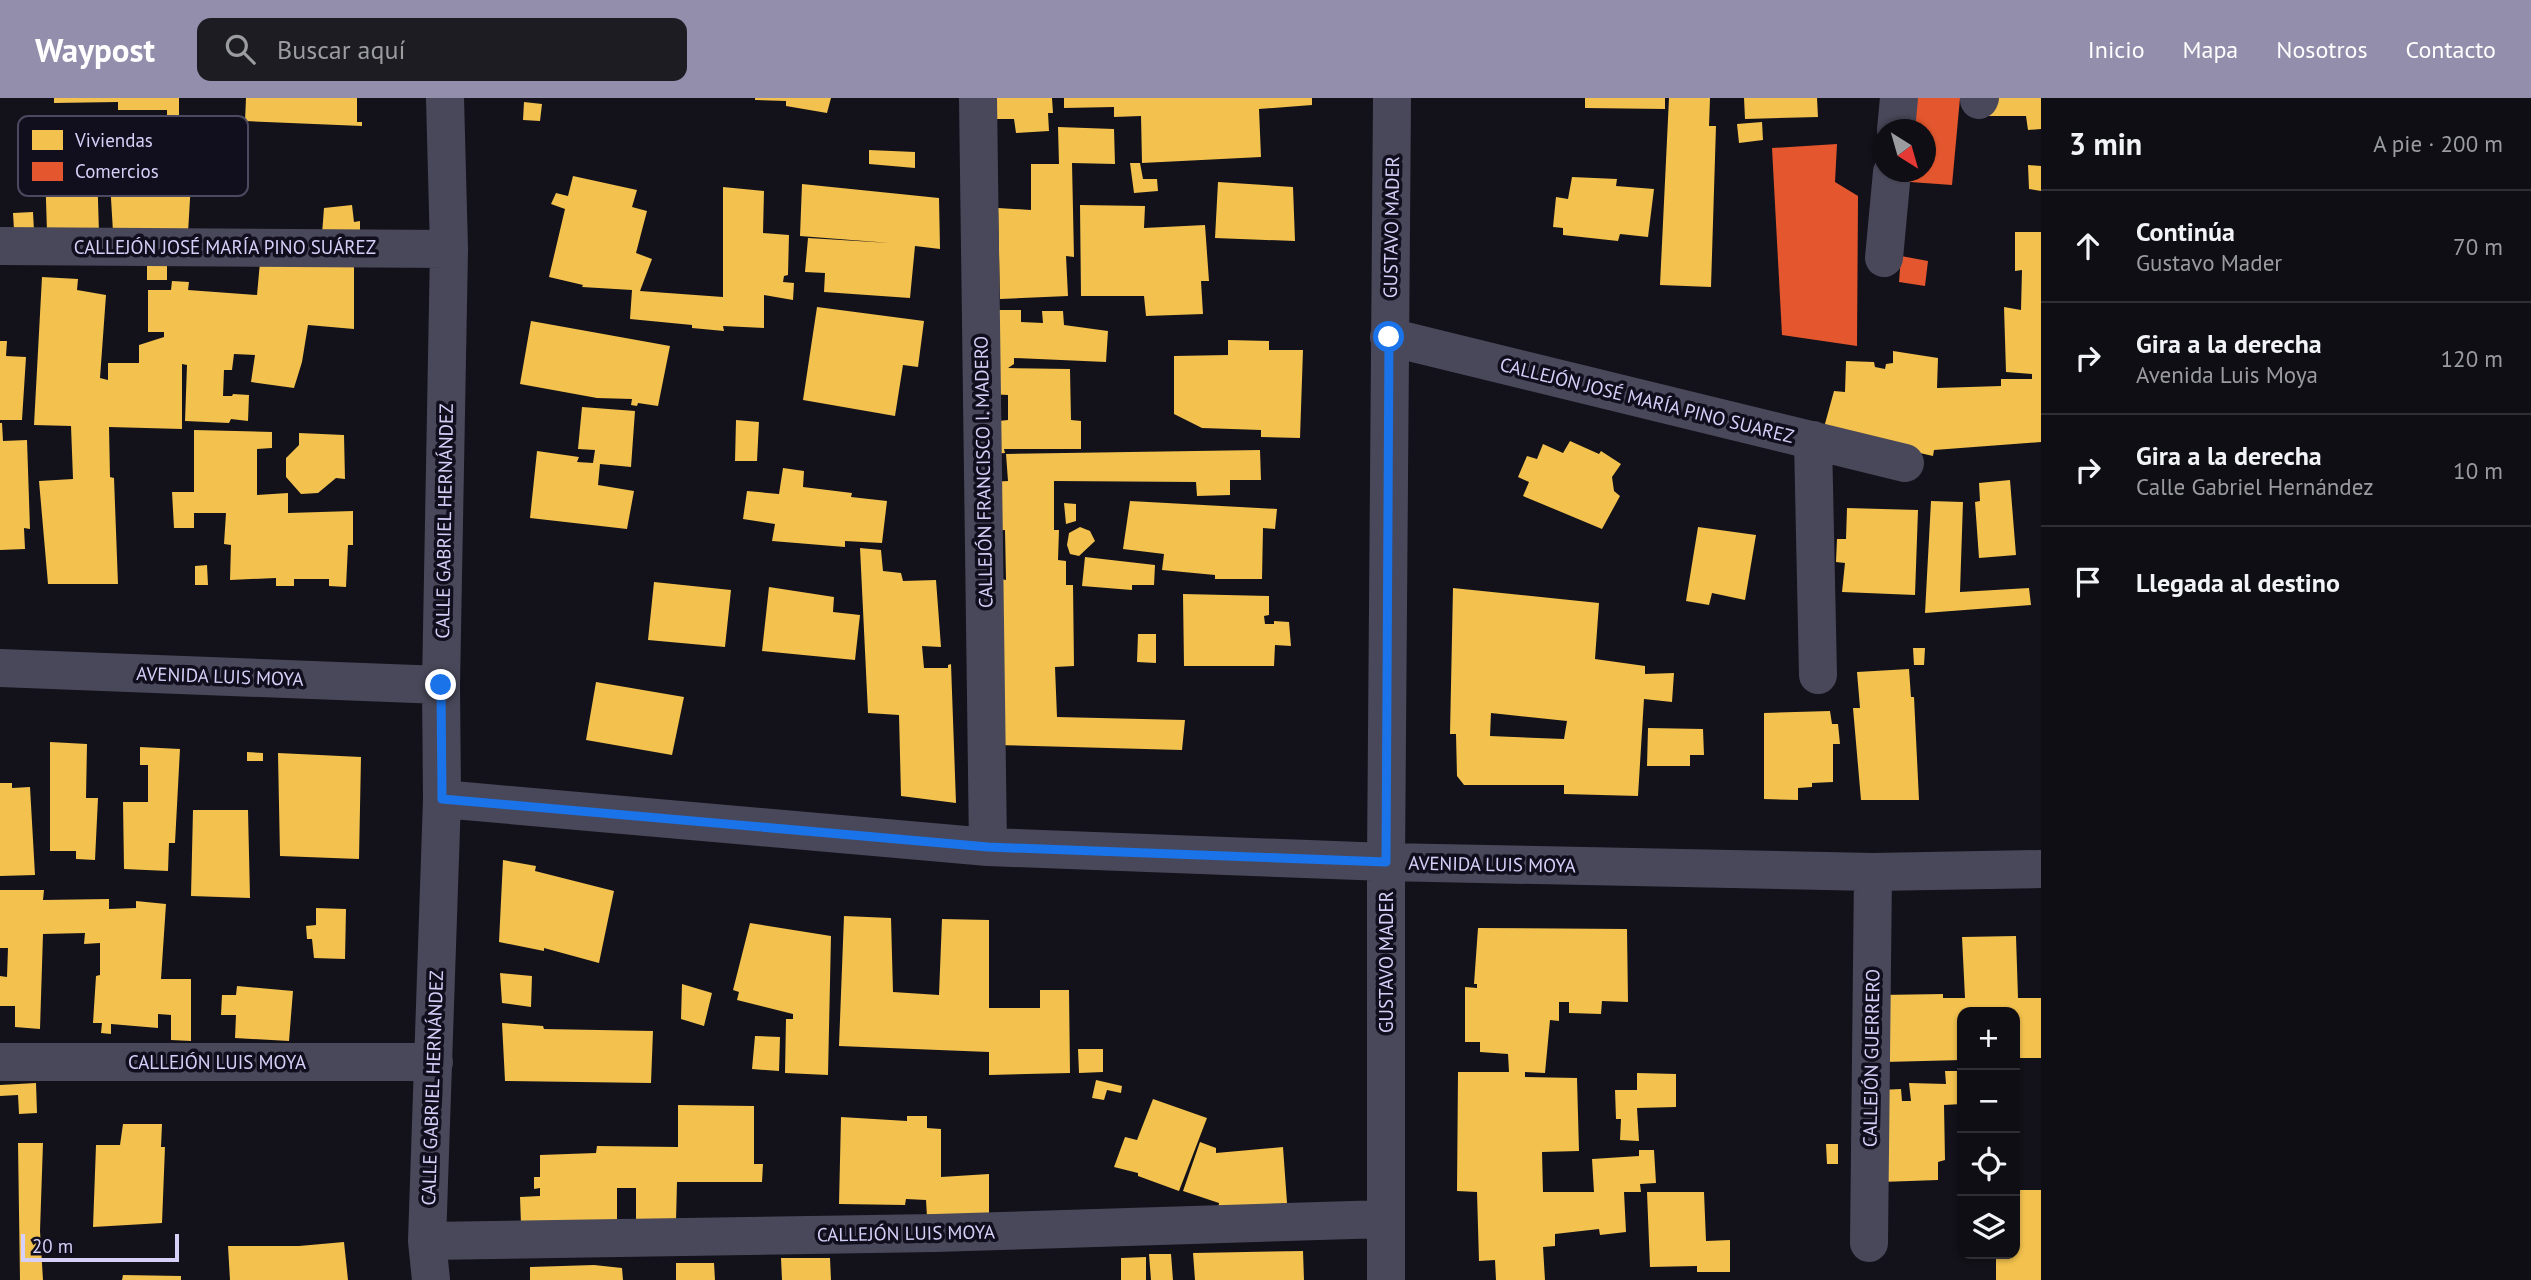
<!DOCTYPE html>
<html lang="es">
<meta charset="utf-8">
<style>
:root{--surface:#0e0e14;--page:#1c1c22;--text:#f1f3f6;--muted:#9b9ca0;--line:#2e2e34;--accent:#928eab}
body{margin:0;font-family:"PT Sans",sans-serif;background:var(--page);color:var(--text)}
.controls{position:absolute;right:21px;bottom:21px;display:grid;overflow:hidden;border-radius:14px;box-shadow:0 2px 5px #0004}
.controls button{width:63px;height:63px;display:grid;place-items:center;padding:0;border:0;border-bottom:2px solid var(--line);background:var(--surface);color:var(--text);font:35px sans-serif}
.compass{position:absolute;left:1873px;top:21px;width:63px;height:63px;border-radius:50%;background:var(--surface);box-shadow:0 2px 5px #0004;rotate:143deg}
.scale{position:absolute;left:21px;bottom:18px;width:158px;box-sizing:border-box;padding-left:7px;border:4px solid #d6d0f9;border-top:0;font-size:19px;line-height:24px;white-space:nowrap;color:#d6d0f9;-webkit-text-stroke:5px #110e1d;paint-order:stroke}
.stop{position:absolute;width:21px;height:21px;margin:-16px;border:5px solid #1a73e8;border-radius:50%;background:#fff}
.stop.end{background:#1a73e8;border-color:#fff;box-shadow:0 2px 7px #0008}
.list{margin:0;padding:0;list-style:none}
h2{display:flex;justify-content:space-between;align-items:center;height:91px;margin:0;padding:0 28px;font-size:30px}
h2 small{font-size:23px;font-weight:400;color:var(--muted)}
.list li{display:grid;grid-template-columns:46px 1fr auto;gap:21px;align-items:center;box-sizing:border-box;height:112px;padding:0 28px;border-top:2px solid var(--line)}
.list b{display:block;font-size:26px;white-space:nowrap}
.list p{margin:0;font-size:23px;white-space:nowrap;color:var(--muted)}
.list em{font-size:23px;font-style:normal;color:var(--muted)}
.icon{flex:none;width:38px;height:38px;fill:none;stroke:currentColor;stroke-width:2;stroke-linecap:round;stroke-linejoin:round}
.map{position:relative;flex:none;width:2041px;height:1182px;overflow:hidden}
header{display:flex;align-items:center;gap:42px;box-sizing:border-box;height:98px;padding:0 35px;background:var(--accent);color:#fff}
header strong{font-size:33px}
nav{display:flex;gap:38px;margin-inline-start:auto;font-size:24px}
.search{width:490px;height:63px;background:var(--page);display:flex;align-items:center;gap:18px;box-sizing:border-box;padding:0 24px;border-radius:14px;color:var(--muted);font-size:26px}
main{display:flex}
aside{flex:1;background:var(--surface)}
.map>svg:first-child{display:block}
.homes{fill:#f2c14e;fill-rule:evenodd}
.shops{fill:#e4572e}
.lines{fill:none;stroke-linecap:round;stroke-linejoin:round}
.minor{stroke:#49485a;stroke-width:38}
.route{stroke:#1a73e8;stroke-width:9}
.labels{text-anchor:middle;dominant-baseline:central;stroke-width:7;stroke-linejoin:round;paint-order:stroke}
.street-label{font-size:19px;fill:#d6d0f9;stroke:#110e1d}
.key{fill:#110e1d;stroke:#4c485f;stroke-width:2}
.key-label{font-size:19px;fill:#d6d0f9}
</style>
<header>
<strong>Waypost</strong>
<div class="search"><svg class="icon" aria-label="search" viewBox="0 0 24 24"><circle cx="10" cy="10" r="6"/><path d="M15 15l6 6"/></svg>Buscar aquí</div>
<nav><a>Inicio</a><a>Mapa</a><a>Nosotros</a><a>Contacto</a></nav>
</header>
<main>
<div class="map">
<svg width="2041" height="1182" viewBox="0 0 2041 1182">
<rect width="100%" height="100%" fill="#13121a"/>
<path class="homes" d="M 54,0 L 179,0 L 179,20 L 167,20 L 167,12 L 118,12 L 118,4 L 54,5 Z
M 246,0 L 357,0 L 357,24 L 362,24 L 362,28 L 245,23 Z
M 755,0 L 831,0 L 827,15 L 786,8 L 786,3 L 755,2 Z
M 985,0 L 1052,0 L 1053,15 L 1048,15 L 1049,33 L 1016,35 L 1014,21 L 985,21 Z
M 1064,0 L 1312,0 L 1312,7 L 1259,11 L 1261,59 L 1142,65 L 1141,18 L 1114,19 L 1114,9 L 1064,10 Z
M 1585,0 L 1665,0 L 1665,11 L 1585,10 Z
M 1669,0 L 1710,0 L 1709,28 L 1716,28 L 1711,189 L 1660,187 Z
M 1744,0 L 1817,0 L 1818,19 L 1745,21 Z
M 1989,0 L 2041,0 L 2041,31 L 2028,32 L 2026,18 L 1989,18 Z
M 524,4 L 542,6 L 540,23 L 523,22 Z
M 1762,24 L 1763,42 L 1739,45 L 1737,26 Z
M 1058,29 L 1114,31 L 1115,66 L 1072,65 L 1074,159 L 1066,158 L 1068,198 L 1000,201 L 998,110 L 1031,112 L 1031,66 L 1059,66 Z
M 194,33 L 188,135 L 113,134 L 108,50 L 144,48 L 144,62 L 162,60 L 163,34 Z
M 96,36 L 99,135 L 47,134 L 44,38 Z
M 869,52 L 915,54 L 915,70 L 869,66 Z
M 1130,65 L 1140,65 L 1143,81 L 1157,81 L 1158,93 L 1134,95 Z
M 2028,67 L 2041,68 L 2041,93 L 2029,91 Z
M 573,78 L 637,92 L 632,109 L 647,113 L 636,155 L 652,161 L 640,193 L 723,199 L 723,89 L 764,93 L 763,135 L 789,137 L 788,177 L 784,178 L 783,184 L 794,185 L 793,202 L 764,197 L 764,230 L 723,228 L 724,233 L 692,230 L 692,227 L 630,221 L 632,192 L 582,189 L 583,187 L 549,179 L 565,111 L 551,106 L 556,95 L 568,98 Z
M 1572,79 L 1617,81 L 1616,88 L 1654,91 L 1648,139 L 1620,136 L 1618,143 L 1563,137 L 1563,130 L 1553,129 L 1556,99 L 1568,101 Z
M 1218,84 L 1293,89 L 1295,143 L 1215,140 Z
M 802,86 L 939,100 L 940,151 L 915,148 L 910,200 L 824,194 L 825,175 L 805,174 L 808,140 L 890,145 L 800,138 Z
M 352,107 L 354,124 L 360,123 L 360,136 L 322,136 L 324,110 Z
M 1080,107 L 1145,108 L 1144,130 L 1205,127 L 1209,183 L 1201,183 L 1203,216 L 1146,218 L 1144,198 L 1081,198 Z
M 33,114 L 34,133 L 14,132 L 13,115 Z
M 2015,134 L 2041,134 L 2041,344 L 1934,352 L 1933,358 L 1823,333 L 1834,293 L 1845,294 L 1846,263 L 1874,264 L 1875,269 L 1885,271 L 1886,266 L 1893,265 L 1893,253 L 1938,260 L 1937,290 L 2001,288 L 2001,281 L 2032,281 L 2032,276 L 2006,274 L 2004,209 L 2021,212 L 2022,172 L 2015,173 Z
M 354,162 L 354,231 L 308,227 L 302,264 L 294,290 L 251,284 L 255,257 L 234,256 L 232,272 L 224,272 L 223,298 L 232,298 L 233,296 L 249,297 L 248,323 L 231,321 L 229,325 L 185,323 L 187,267 L 182,266 L 182,331 L 109,329 L 110,379 L 114,380 L 118,486 L 48,486 L 39,383 L 73,381 L 71,328 L 34,327 L 42,179 L 78,181 L 77,192 L 106,197 L 100,280 L 108,282 L 108,265 L 139,265 L 139,247 L 164,239 L 164,234 L 148,234 L 148,192 L 171,192 L 172,183 L 189,184 L 188,192 L 257,197 L 260,164 Z
M 147,167 L 167,167 L 167,182 L 147,182 Z
M 817,209 L 924,223 L 918,269 L 903,267 L 895,318 L 803,302 Z
M 993,212 L 1021,212 L 1021,224 L 1043,225 L 1042,213 L 1063,213 L 1064,227 L 1108,233 L 1106,264 L 1014,260 L 1014,266 L 1008,270 L 1070,271 L 1071,322 L 1081,323 L 1081,351 L 1004,351 L 1005,355 L 990,356 L 989,324 L 1008,322 L 1008,297 L 988,296 Z
M 531,223 L 670,248 L 658,308 L 638,305 L 637,308 L 631,307 L 632,301 L 597,300 L 520,286 Z
M 1228,242 L 1269,243 L 1269,252 L 1303,252 L 1300,340 L 1261,339 L 1261,332 L 1202,330 L 1174,316 L 1174,258 L 1228,257 Z
M 0,243 L 7,243 L 6,258 L 26,259 L 22,322 L 0,322 Z
M 582,309 L 635,313 L 631,369 L 600,366 L 598,387 L 634,393 L 627,431 L 530,420 L 537,353 L 579,359 L 577,364 L 593,365 L 595,352 L 578,351 Z
M 736,322 L 759,324 L 757,363 L 735,363 Z
M 0,325 L 2,325 L 3,343 L 27,342 L 30,431 L 24,430 L 25,451 L 0,452 Z
M 194,332 L 272,334 L 272,350 L 257,351 L 257,397 L 288,395 L 288,415 L 353,413 L 353,447 L 348,447 L 346,489 L 329,488 L 329,481 L 294,481 L 294,488 L 276,488 L 276,480 L 230,482 L 231,447 L 224,446 L 226,415 L 194,415 L 194,430 L 174,430 L 172,394 L 194,394 Z
M 299,335 L 344,337 L 345,381 L 336,380 L 318,395 L 301,396 L 286,379 L 286,360 L 299,347 Z
M 1570,343 L 1599,356 L 1601,353 L 1621,366 L 1612,379 L 1614,393 L 1620,398 L 1602,431 L 1523,398 L 1529,384 L 1518,379 L 1527,358 L 1537,361 L 1543,346 L 1563,355 Z
M 1260,352 L 1261,382 L 1230,382 L 1230,397 L 1197,398 L 1196,384 L 1054,383 L 1054,432 L 1059,432 L 1058,462 L 1066,463 L 1066,487 L 1073,487 L 1074,568 L 1055,569 L 1057,619 L 1185,622 L 1182,652 L 995,647 L 1001,481 L 1006,482 L 1005,432 L 992,433 L 990,384 L 1008,383 L 1006,356 Z
M 783,370 L 804,373 L 803,389 L 852,395 L 851,399 L 887,403 L 882,445 L 845,443 L 845,449 L 772,443 L 775,426 L 743,421 L 747,393 L 779,396 Z
M 2010,382 L 2016,457 L 1979,460 L 1975,404 L 1980,403 L 1979,385 Z
M 1130,403 L 1277,411 L 1275,431 L 1263,430 L 1262,481 L 1215,481 L 1215,477 L 1162,472 L 1164,456 L 1123,451 Z
M 1931,403 L 1963,404 L 1960,494 L 2029,490 L 2031,507 L 1925,515 Z
M 1064,405 L 1076,406 L 1076,423 L 1066,426 Z
M 1847,410 L 1918,412 L 1915,497 L 1842,494 L 1845,465 L 1836,464 L 1837,441 L 1846,441 Z
M 1080,429 L 1090,433 L 1095,443 L 1079,458 L 1070,456 L 1067,447 L 1069,435 Z
M 1698,429 L 1756,437 L 1745,502 L 1712,495 L 1709,507 L 1686,503 Z
M 860,450 L 881,452 L 883,473 L 901,475 L 903,483 L 936,482 L 941,549 L 922,548 L 924,570 L 948,570 L 948,567 L 951,566 L 956,705 L 901,698 L 899,617 L 868,615 Z
M 1085,459 L 1155,467 L 1154,487 L 1132,487 L 1132,492 L 1082,488 Z
M 207,467 L 208,487 L 195,487 L 195,468 Z
M 654,484 L 731,492 L 725,549 L 648,542 Z
M 769,489 L 834,499 L 833,514 L 860,517 L 855,562 L 762,553 Z
M 1453,490 L 1599,505 L 1595,561 L 1645,568 L 1645,576 L 1674,575 L 1672,604 L 1644,601 L 1638,698 L 1564,696 L 1564,687 L 1464,687 L 1457,678 L 1456,636 L 1450,636 ZM 1491,615 L 1567,623 L 1564,641 L 1490,638 Z
M 1183,496 L 1269,498 L 1269,517 L 1264,518 L 1265,526 L 1274,526 L 1274,523 L 1289,524 L 1291,548 L 1275,547 L 1274,568 L 1184,568 Z
M 1138,536 L 1156,536 L 1156,565 L 1137,564 Z
M 1913,550 L 1925,550 L 1924,567 L 1914,567 Z
M 1909,571 L 1911,599 L 1914,599 L 1919,702 L 1861,702 L 1853,610 L 1860,610 L 1857,574 Z
M 596,584 L 684,599 L 672,657 L 586,642 Z
M 1830,613 L 1832,626 L 1838,626 L 1840,646 L 1833,646 L 1833,684 L 1812,685 L 1812,689 L 1798,690 L 1798,702 L 1764,701 L 1764,615 Z
M 1648,630 L 1703,631 L 1704,657 L 1690,657 L 1690,668 L 1647,668 Z
M 50,644 L 87,646 L 86,700 L 98,700 L 95,762 L 76,761 L 76,753 L 50,753 Z
M 140,649 L 180,651 L 175,745 L 169,745 L 168,773 L 124,771 L 123,704 L 148,704 L 148,667 L 140,667 Z
M 247,654 L 263,655 L 263,663 L 247,663 Z
M 278,655 L 361,659 L 359,761 L 280,758 Z
M 0,685 L 12,685 L 12,690 L 30,689 L 35,777 L 0,778 Z
M 193,712 L 248,712 L 250,800 L 191,798 Z
M 503,762 L 536,768 L 535,773 L 614,793 L 599,865 L 544,850 L 544,853 L 499,844 Z
M 0,792 L 44,792 L 43,802 L 109,801 L 109,811 L 136,810 L 136,803 L 166,806 L 161,881 L 191,881 L 191,943 L 171,942 L 171,917 L 158,916 L 158,930 L 111,926 L 111,936 L 101,935 L 102,925 L 93,925 L 96,878 L 100,877 L 100,845 L 84,846 L 85,835 L 43,836 L 40,931 L 15,929 L 15,908 L 0,908 L 0,878 L 7,879 L 8,850 L 0,850 Z
M 316,810 L 346,811 L 345,861 L 314,860 L 312,841 L 307,841 L 306,828 L 316,827 Z
M 844,818 L 891,820 L 893,894 L 939,897 L 942,821 L 989,822 L 989,910 L 1040,910 L 1040,892 L 1069,892 L 1070,975 L 989,977 L 989,954 L 839,948 Z
M 750,825 L 831,838 L 828,977 L 785,975 L 786,921 L 793,921 L 793,916 L 737,902 L 739,894 L 733,892 Z
M 1478,830 L 1627,831 L 1628,904 L 1602,903 L 1601,916 L 1569,915 L 1569,904 L 1559,904 L 1559,923 L 1550,922 L 1545,975 L 1525,974 L 1525,979 L 1577,980 L 1579,1053 L 1542,1054 L 1543,1094 L 1594,1094 L 1592,1061 L 1639,1058 L 1639,1052 L 1654,1052 L 1656,1085 L 1640,1086 L 1641,1094 L 1624,1094 L 1626,1134 L 1600,1137 L 1599,1131 L 1555,1136 L 1555,1148 L 1543,1149 L 1545,1182 L 1496,1182 L 1495,1162 L 1479,1163 L 1477,1094 L 1457,1093 L 1458,974 L 1509,974 L 1508,956 L 1480,954 L 1480,944 L 1465,944 L 1465,889 L 1477,890 L 1477,886 L 1474,886 Z
M 2016,838 L 2018,900 L 2041,900 L 2041,960 L 2015,960 L 2015,914 L 1962,914 L 1962,962 L 1885,964 L 1879,897 L 1943,896 L 1943,900 L 1965,900 L 1962,839 Z
M 500,875 L 532,878 L 531,909 L 502,905 Z
M 682,886 L 712,895 L 704,928 L 681,921 Z
M 237,888 L 293,893 L 289,943 L 235,940 L 236,917 L 221,917 L 222,897 L 236,897 Z
M 502,925 L 543,928 L 544,931 L 653,933 L 651,985 L 505,983 Z
M 755,938 L 780,939 L 779,973 L 752,971 Z
M 1078,951 L 1103,951 L 1103,974 L 1079,975 Z
M 1945,973 L 1962,973 L 1962,1006 L 1944,1007 L 1945,1062 L 1938,1064 L 1938,1082 L 1881,1084 L 1880,992 L 1901,991 L 1902,1003 L 1911,1003 L 1909,985 L 1946,986 Z
M 1637,975 L 1676,976 L 1676,1009 L 1637,1010 L 1639,1043 L 1620,1042 L 1621,1021 L 1616,1021 L 1615,992 L 1637,992 Z
M 1096,982 L 1122,988 L 1121,995 L 1107,992 L 1104,1002 L 1092,1000 Z
M 36,985 L 37,1015 L 19,1016 L 18,997 L 0,998 L 0,987 Z
M 1153,1001 L 1207,1020 L 1179,1093 L 1138,1078 L 1138,1075 L 1114,1069 L 1125,1039 L 1137,1042 Z
M 678,1007 L 754,1008 L 754,1066 L 763,1066 L 762,1084 L 677,1084 L 676,1123 L 636,1124 L 636,1090 L 617,1090 L 617,1124 L 521,1126 L 520,1099 L 540,1098 L 540,1090 L 534,1091 L 534,1079 L 540,1079 L 540,1057 L 596,1055 L 597,1048 L 678,1049 Z
M 907,1018 L 927,1018 L 927,1030 L 941,1031 L 941,1079 L 989,1076 L 989,1117 L 927,1119 L 926,1102 L 906,1101 L 905,1107 L 839,1106 L 841,1019 L 907,1023 Z
M 123,1026 L 162,1026 L 161,1049 L 165,1049 L 162,1125 L 93,1129 L 96,1047 L 120,1047 Z
M 1200,1044 L 1216,1050 L 1216,1055 L 1283,1049 L 1287,1105 L 1218,1113 L 1219,1105 L 1183,1093 Z
M 18,1045 L 43,1045 L 40,1133 L 43,1182 L 20,1182 Z
M 1826,1046 L 1838,1046 L 1838,1066 L 1827,1066 Z
M 2015,1092 L 2041,1092 L 2041,1182 L 1996,1182 L 1996,1156 L 2015,1156 Z
M 1647,1094 L 1704,1094 L 1706,1143 L 1730,1142 L 1730,1174 L 1697,1174 L 1697,1168 L 1650,1169 Z
M 344,1144 L 348,1182 L 230,1182 L 228,1148 L 299,1148 Z
M 1303,1153 L 1304,1182 L 1195,1182 L 1193,1155 Z
M 1149,1156 L 1171,1156 L 1173,1182 L 1151,1182 Z
M 1146,1159 L 1146,1182 L 1121,1182 L 1121,1160 Z
M 781,1160 L 830,1160 L 831,1182 L 782,1182 Z
M 676,1165 L 714,1165 L 715,1182 L 676,1182 Z
M 594,1167 L 622,1170 L 623,1182 L 530,1182 L 530,1169 Z
M 123,1177 L 181,1178 L 181,1182 L 122,1182 Z"/>
<path class="shops" d="M 1903,0 L 1960,0 L 1952,87 L 1896,83 L 1897,74 L 1926,74 L 1926,32 L 1900,32 Z
M 1837,46 L 1835,84 L 1858,98 L 1857,248 L 1782,237 L 1772,50 Z
M 1901,158 L 1928,163 L 1925,188 L 1899,184 Z"/>
<g class="lines">
<path class="minor" d="M 978,0 L 988,749
M 1979,2 L 1980,0
M 1896,32 L 1899,0
M 0,148 L 449,151
M 1884,160 L 1892,74
M 1389,239 L 1905,365
M 1813,342 L 1818,577
M 0,570 L 441,587
M 442,701 L 988,749 L 1386,764 L 1873,774 L 2041,771
M 0,964 L 434,964
M 427,1143 L 935,1135 L 1385,1121
M 1869,1145 L 1873,774
M 431,1182 L 427,1143 L 442,701 L 441,587 L 449,151 L 445,0
M 1386,1182 L 1386,764 L 1392,0"/>
</g>
<g class="lines">
<path class="route" d="M 441,587 L 442,701 L 988,749 L 1386,764 L 1389,239"/>
</g>
<g class="labels">
<g class="street-label">
<text transform="translate(1391 129) rotate(-89)">GUSTAVO MADER</text>
<text x="225" y="149">CALLEJÓN JOSÉ MARÍA PINO SUÁREZ</text>
<text transform="translate(1647 302) rotate(14)">CALLEJÓN JOSÉ MARÍA PINO SUAREZ</text>
<text transform="translate(983 374) rotate(-91)">CALLEJÓN FRANCISCO I. MADERO</text>
<text transform="translate(444 423) rotate(-89)">CALLE GABRIEL HERNÁNDEZ</text>
<text transform="translate(220 578) rotate(2)">AVENIDA LUIS MOYA</text>
<text transform="translate(1492 766) rotate(1)">AVENIDA LUIS MOYA</text>
<text transform="translate(1386 864) rotate(-90)">GUSTAVO MADER</text>
<text transform="translate(1871 960) rotate(-89)">CALLEJÓN GUERRERO</text>
<text x="217" y="964">CALLEJÓN LUIS MOYA</text>
<text transform="translate(432 990) rotate(-88)">CALLE GABRIEL HERNÁNDEZ</text>
<text transform="translate(906 1135) rotate(-1)">CALLEJÓN LUIS MOYA</text>
</g>
</g>
<rect x="18" y="18" width="230" height="80" rx="10" class="key"/>
<rect x="32" y="32" width="31" height="20" fill="#f2c14e"/>
<rect x="32" y="64" width="31" height="19" fill="#e4572e"/>
<g class="key-label">
<text x="75" y="49">Viviendas</text>
<text x="75" y="80">Comercios</text>
</g>
</svg>
<div class="controls">
<button>+</button>
<button>−</button>
<button><svg class="icon" aria-label="locate" viewBox="0 0 24 24"><circle cx="12" cy="12" r="6"/><path d="M12 2v4M12 18v4M2 12h4M18 12h4"/></svg></button>
<button><svg class="icon" aria-label="layers" viewBox="0 0 24 24"><path d="M12 4l9 5-9 5-9-5zM3 14l9 5 9-5"/></svg></button>
</div>
<svg class="compass" viewBox="-18 -18 36 36"><path d="M0-13l5 13h-10z" fill="#e53935"/><path d="M0 13l5-13h-10z" fill="#9b9ca0"/></svg>
<div class="scale">20 m</div>
<div class="stop" style="left:1389px;top:239px"></div>
<div class="stop end" style="left:441px;top:587px"></div>
</div>
<aside>
<h2>3 min<small>A pie · 200 m</small></h2>
<ul class="list">
<li><svg class="icon" aria-label="ahead" viewBox="0 0 24 24"><path d="M12 20V5M6 11l6-6 6 6"/></svg><div><b>Continúa</b><p>Gustavo Mader</p></div><em>70 m</em></li>
<li><svg class="icon" aria-label="right" viewBox="0 0 24 24"><path d="M7 20v-9h11M14 6l5 5-5 5"/></svg><div><b>Gira a la derecha</b><p>Avenida Luis Moya</p></div><em>120 m</em></li>
<li><svg class="icon" aria-label="right" viewBox="0 0 24 24"><path d="M7 20v-9h11M14 6l5 5-5 5"/></svg><div><b>Gira a la derecha</b><p>Calle Gabriel Hernández</p></div><em>10 m</em></li>
<li><svg class="icon" aria-label="arrive" viewBox="0 0 24 24"><path d="M6 21V4h12l-3 4 3 4H6"/></svg><div><b>Llegada al destino</b></div></li>
</ul>
</aside>
</main>
